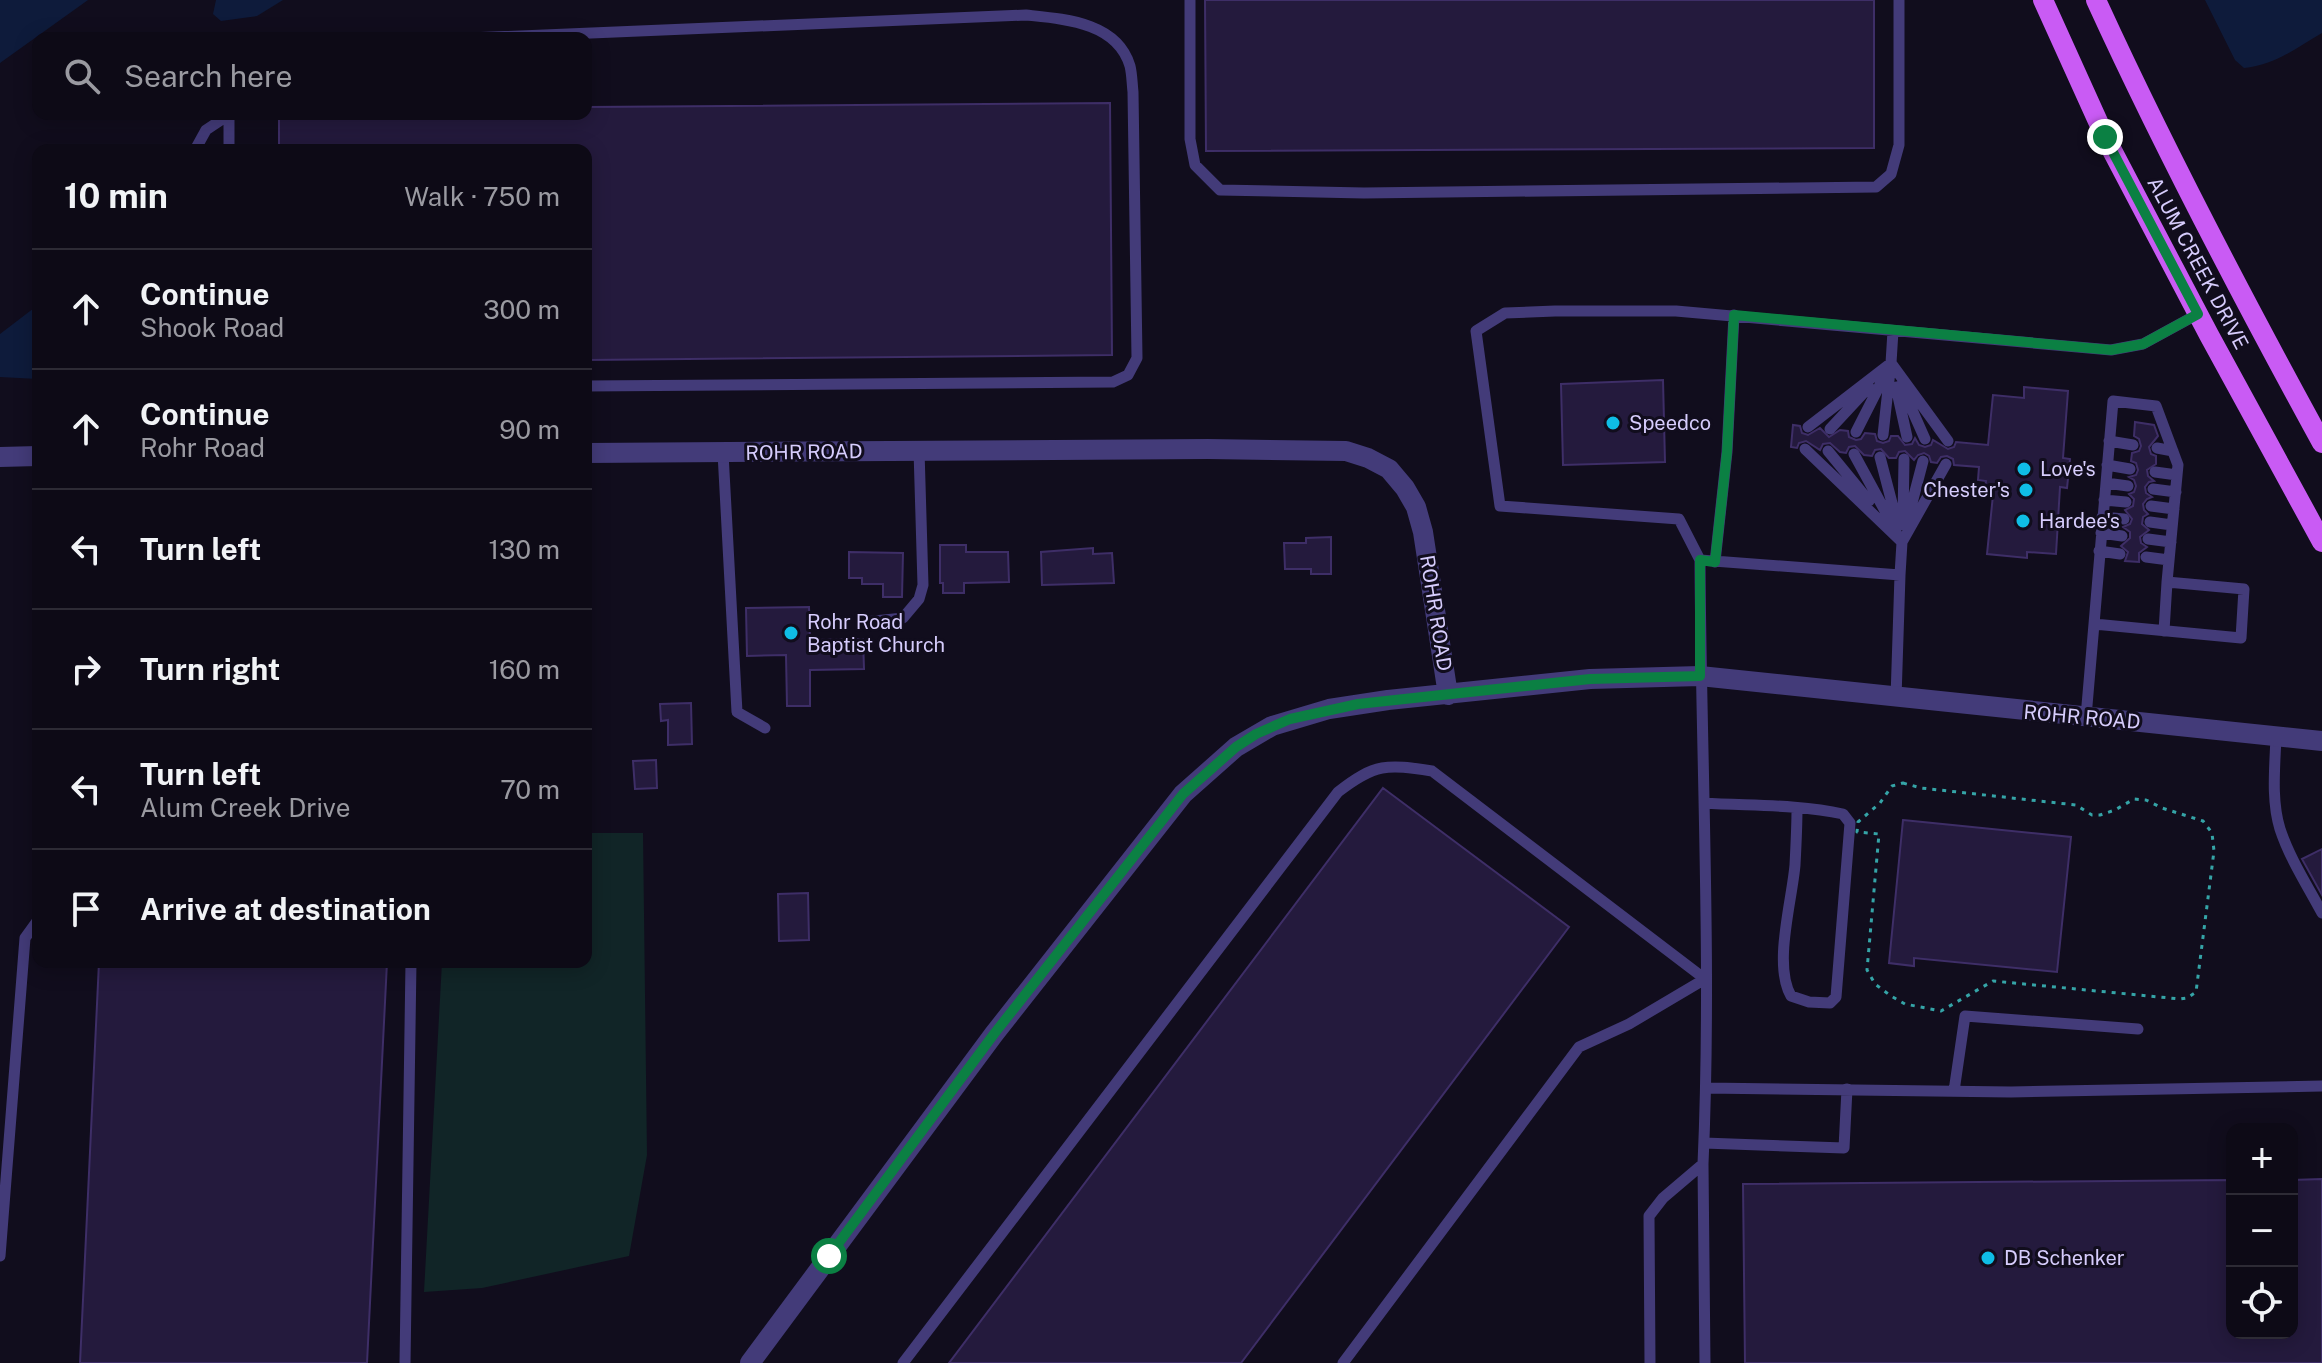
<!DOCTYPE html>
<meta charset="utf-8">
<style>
:root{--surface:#0d0a16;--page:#1b1823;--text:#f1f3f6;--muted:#9a9aa1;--line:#2d2b35}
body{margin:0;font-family:"Public Sans",sans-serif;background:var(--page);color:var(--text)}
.controls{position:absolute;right:24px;bottom:24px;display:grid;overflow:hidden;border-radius:16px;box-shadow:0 4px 20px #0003}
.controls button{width:72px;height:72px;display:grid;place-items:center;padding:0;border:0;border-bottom:2px solid var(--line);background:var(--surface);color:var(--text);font:40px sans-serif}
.stop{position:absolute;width:24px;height:24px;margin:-18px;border:6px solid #0b8043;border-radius:50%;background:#fff}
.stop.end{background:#0b8043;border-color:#fff;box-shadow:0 2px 8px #0008}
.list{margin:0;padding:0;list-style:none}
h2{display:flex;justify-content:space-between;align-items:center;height:104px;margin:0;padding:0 32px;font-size:34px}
h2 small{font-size:26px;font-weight:400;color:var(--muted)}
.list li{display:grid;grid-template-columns:52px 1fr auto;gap:24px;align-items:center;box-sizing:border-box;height:120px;padding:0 32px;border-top:2px solid var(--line)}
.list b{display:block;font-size:30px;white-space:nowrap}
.list p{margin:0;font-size:26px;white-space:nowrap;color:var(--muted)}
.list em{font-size:26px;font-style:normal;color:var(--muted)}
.icon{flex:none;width:44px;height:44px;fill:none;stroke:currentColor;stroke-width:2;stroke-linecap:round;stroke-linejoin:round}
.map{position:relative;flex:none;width:2322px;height:1363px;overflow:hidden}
.search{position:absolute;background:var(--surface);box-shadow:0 4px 20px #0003;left:32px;top:32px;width:560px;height:88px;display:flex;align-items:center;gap:20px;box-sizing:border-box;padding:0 28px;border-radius:16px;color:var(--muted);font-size:30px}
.panel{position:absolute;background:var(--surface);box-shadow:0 4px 20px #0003;left:32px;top:144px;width:560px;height:824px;border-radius:16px}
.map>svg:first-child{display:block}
.green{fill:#112527}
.water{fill:#0e1b3b}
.building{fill:#241a3d;stroke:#3e2e67;stroke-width:2}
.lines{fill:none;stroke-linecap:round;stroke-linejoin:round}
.path{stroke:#35a4a7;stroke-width:3;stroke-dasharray:4 6;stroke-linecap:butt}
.service{stroke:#433b79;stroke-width:11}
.tertiary{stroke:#433b79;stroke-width:20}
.primary{stroke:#c95bf4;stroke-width:20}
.route{stroke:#0b8043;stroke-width:10}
.poi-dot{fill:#0fbde5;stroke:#110d1d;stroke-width:3}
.labels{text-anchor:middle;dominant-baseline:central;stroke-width:6;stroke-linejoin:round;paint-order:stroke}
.street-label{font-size:20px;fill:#d6ccfc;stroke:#110d1d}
.poi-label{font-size:20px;fill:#d6ccfc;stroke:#110d1d;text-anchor:start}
</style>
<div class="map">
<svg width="2322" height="1363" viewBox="0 0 2322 1363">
<rect width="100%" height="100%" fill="#110d1d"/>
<path class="green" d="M 586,833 L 643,833 L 647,1155 L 629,1256 L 482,1288 L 424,1292 L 442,962 L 586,962 Z"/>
<path class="water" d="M 0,0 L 88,0 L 0,63 Z
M 216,0 L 283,0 L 257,16 L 221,21 L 213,14 Z
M 2205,0 L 2322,0 L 2322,33 C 2296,48 2275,65 2244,68 L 2235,60 Z
M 38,305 L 38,379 L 0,377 L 0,334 Z"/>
<path class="building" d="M 1205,0 L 1874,0 L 1874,148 L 1206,151 Z
M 1110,103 L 1112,355 L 586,360 L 586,150 L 279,150 L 279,114 L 586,114 L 586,107 Z
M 1663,380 L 1665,462 L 1563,465 L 1561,384 Z
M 2024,387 L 2068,391 L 2063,458 L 2070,459 L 2067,488 L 2060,487 L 2056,554 L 2027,552 L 2027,558 L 1987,554 L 1993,495 L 1984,494 L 1986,481 L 1978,480 L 1979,467 L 1954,465 L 1953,459 L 1947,456 L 1941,457 L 1937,463 L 1931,462 L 1929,456 L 1924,453 L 1918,455 L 1914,460 L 1905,451 L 1899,452 L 1896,458 L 1889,458 L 1881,449 L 1875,450 L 1872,456 L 1864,455 L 1855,446 L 1849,447 L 1846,453 L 1840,452 L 1830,443 L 1823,444 L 1820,450 L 1806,441 L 1799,443 L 1797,448 L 1791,447 L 1793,425 L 1800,426 L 1802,433 L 1808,435 L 1820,428 L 1829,437 L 1840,430 L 1848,431 L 1849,437 L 1856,440 L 1861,439 L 1865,433 L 1875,434 L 1877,441 L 1883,443 L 1889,441 L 1891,436 L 1898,436 L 1905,445 L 1912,444 L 1915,438 L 1919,445 L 1925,447 L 1931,445 L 1933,440 L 1948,449 L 1954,447 L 1956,442 L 1988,445 L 1993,395 L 2024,398 Z
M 2135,422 L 2154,425 L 2158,436 L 2149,447 L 2151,454 L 2156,456 L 2156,464 L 2147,470 L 2148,476 L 2154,481 L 2149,482 L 2145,487 L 2146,493 L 2152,497 L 2147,499 L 2143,504 L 2144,510 L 2148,514 L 2143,517 L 2142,524 L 2149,530 L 2140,537 L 2141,543 L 2147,547 L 2139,553 L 2139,562 L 2125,561 L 2128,552 L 2121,546 L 2130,538 L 2130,532 L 2123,527 L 2130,524 L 2132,519 L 2125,510 L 2133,506 L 2134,499 L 2129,494 L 2134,492 L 2136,486 L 2134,480 L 2129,477 L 2136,475 L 2138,470 L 2136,463 L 2131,461 L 2132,453 L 2139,451 L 2141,446 L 2139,439 L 2134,436 Z
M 1331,537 L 1331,574 L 1311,574 L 1311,569 L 1285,569 L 1284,543 L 1306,543 L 1306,538 Z
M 940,545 L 966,545 L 966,552 L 1008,552 L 1009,582 L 964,583 L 964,593 L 943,593 L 943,583 L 940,583 Z
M 1093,548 L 1093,554 L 1112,553 L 1114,583 L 1042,585 L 1041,552 Z
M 849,552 L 903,553 L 902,597 L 883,597 L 883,584 L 862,584 L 862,578 L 849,578 Z
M 809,607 L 810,640 L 863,639 L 864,669 L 810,670 L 810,706 L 787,706 L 786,655 L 747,656 L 746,608 Z
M 691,703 L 692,744 L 668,745 L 668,720 L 661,721 L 660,704 Z
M 656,760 L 657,788 L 635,789 L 633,761 Z
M 1383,788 L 1569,927 L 1241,1363 L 949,1363 Z
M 1903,820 L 2071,837 L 2057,972 L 1914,958 L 1914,966 L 1889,963 Z
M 2322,849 L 2322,895 L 2302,859 Z
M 808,893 L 809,940 L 779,941 L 778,894 Z
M 99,962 L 387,962 L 367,1363 L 80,1363 Z
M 2322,1179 L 2322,1363 L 1745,1363 L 1743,1184 L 2232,1180 L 2232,1333 L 2292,1333 L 2292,1180 Z"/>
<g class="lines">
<path class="path" d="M 1903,783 L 1921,788 L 2076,805 L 2092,815 L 2100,815 L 2115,810 L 2134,799 L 2146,800 L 2162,808 L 2203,821 L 2212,833 L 2214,851 L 2196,992 L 2187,998 L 2180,999 L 1993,981 L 1941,1011 L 1905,1004 L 1891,996 L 1875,984 L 1867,970 L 1879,834 L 1857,832 L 1858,822 L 1880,803 L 1892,786 Z"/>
<path class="service" d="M 1190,0 L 1190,139 L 1195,165 L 1220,190 L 1364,193 L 1876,187 L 1891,174 L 1899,145 L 1899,0
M 469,38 L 1026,15 C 1064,19 1117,22 1130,66 C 1132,74 1132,83 1133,92 L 1137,358 L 1128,375 L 1113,382 L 586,386
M 229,115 L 229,150
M 195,150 L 206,130 L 230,114
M 1891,363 L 1948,441
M 1901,385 L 1925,439
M 1896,387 L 1907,437
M 1808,427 L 1891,363 L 1893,331
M 1830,429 L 1869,387
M 1856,432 L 1889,367
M 1883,435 L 1890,371
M 2109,441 L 2133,445
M 2157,448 L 2173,451
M 1805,449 L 1902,542 L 1900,575
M 1828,451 L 1869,501
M 723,453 L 737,712 L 765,728
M 1854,454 L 1896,531
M 1880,457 L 1898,526
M 2107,465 L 2130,469
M 2155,472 L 2177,475
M 2106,483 L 2128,486
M 2153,489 L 2176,492
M 2104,500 L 2126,502
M 2151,506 L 2174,509
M 2102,517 L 2124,519
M 1903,521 L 1904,459
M 2150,522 L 2172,525
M 1906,526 L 1923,461
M 2101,533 L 2122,536
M 2148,539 L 2171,542
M 1902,542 L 1946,464
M 2099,551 L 2120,554
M 2146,557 L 2169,560
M 1700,560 L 1679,519 L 1500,506 L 1476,331 L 1505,313 L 1555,311 L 1676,311 L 2111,350 L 2143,344 L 2198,314
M 1715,562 L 1727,452 L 1734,315
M 865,622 L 903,618 L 919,599 L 923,585 L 919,450
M 2164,631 L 2167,582
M 2086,717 L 2094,624 L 2241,638 L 2244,589 L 2167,582 L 2178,465 L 2156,406 L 2113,401 L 2094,624
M 2276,736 C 2275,766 2271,800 2280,829 C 2290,859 2307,885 2322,913
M 1704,803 C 1750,806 1798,804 1843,814 L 1850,823 L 1836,997 L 1830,1003 L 1809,1002 L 1791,996 C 1773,965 1792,901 1795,865 C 1796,846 1797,827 1797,808
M 1706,1088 L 2011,1092 L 2322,1086
M 1954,1091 L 1965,1016 L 2138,1029
M 1704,1143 L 1844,1148 L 1847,1089
M 1703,1164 L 1705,1363
M 0,1256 L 25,938 L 38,920
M 405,1363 L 411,962
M 903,1363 L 1338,792 C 1375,763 1387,764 1432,771 L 1705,979 L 1629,1024 L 1579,1047 L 1343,1363
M 1650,1363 L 1649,1216 L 1663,1198 L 1703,1164 C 1712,963 1701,762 1700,560 L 1900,575 L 1896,698"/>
<path class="tertiary" d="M 586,453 L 1208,449 L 1346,451 L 1368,458 L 1389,469 L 1405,488 L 1416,507 L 1423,532 L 1448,695
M 0,457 L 38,456
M 750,1363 L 994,1034 L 1183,794 L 1236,747 L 1272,726 L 1329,709 L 1388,700 L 1590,679 L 1700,676 L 2322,741"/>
<path class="primary" d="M 2043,0 L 2105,137 L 2209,335 L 2322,542
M 2096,0 C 2165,151 2242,297 2322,443"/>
</g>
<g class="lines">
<path class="route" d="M 829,1256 L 994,1034 L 1183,794 L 1236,747 L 1256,734 L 1290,719 L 1358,704 L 1590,679 L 1700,676 L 1700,560 L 1715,562 L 1727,452 L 1734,315 L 2111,350 L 2143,344 L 2198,314 L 2105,137"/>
</g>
<g class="poi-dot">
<circle cx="1613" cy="423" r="8"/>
<circle cx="2024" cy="469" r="8"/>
<circle cx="2026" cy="490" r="8"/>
<circle cx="2023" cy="521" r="8"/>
<circle cx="791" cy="633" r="8"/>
<circle cx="1988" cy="1258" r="8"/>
</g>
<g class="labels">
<g class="street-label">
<text transform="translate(2198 263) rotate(62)">ALUM CREEK DRIVE</text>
<text transform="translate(804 452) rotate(-1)">ROHR ROAD</text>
<text transform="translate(1436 613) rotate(81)">ROHR ROAD</text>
<text transform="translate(2082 717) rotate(5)">ROHR ROAD</text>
</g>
<g class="poi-label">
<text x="1629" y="423">Speedco</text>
<text x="2040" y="469">Love's</text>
<text x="2010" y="490" text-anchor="end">Chester's</text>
<text x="2039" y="521">Hardee's</text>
<text x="807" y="622">Rohr Road<tspan x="807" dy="23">Baptist Church</tspan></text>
<text x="2004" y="1258">DB Schenker</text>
</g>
</g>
</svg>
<div class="controls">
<button>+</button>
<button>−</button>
<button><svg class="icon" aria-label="locate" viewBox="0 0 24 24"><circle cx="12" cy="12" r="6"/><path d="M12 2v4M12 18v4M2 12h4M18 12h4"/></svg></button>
</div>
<div class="stop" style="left:829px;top:1256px"></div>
<div class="stop end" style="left:2105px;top:137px"></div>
<div class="search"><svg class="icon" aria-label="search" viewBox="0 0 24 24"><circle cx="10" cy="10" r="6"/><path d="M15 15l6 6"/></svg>Search here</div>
<section class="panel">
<h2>10 min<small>Walk · 750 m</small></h2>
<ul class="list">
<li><svg class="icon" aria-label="ahead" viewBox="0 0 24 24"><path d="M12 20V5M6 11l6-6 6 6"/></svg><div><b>Continue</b><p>Shook Road</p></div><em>300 m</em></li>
<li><svg class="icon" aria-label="ahead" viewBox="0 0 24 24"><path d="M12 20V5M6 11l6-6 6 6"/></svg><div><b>Continue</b><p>Rohr Road</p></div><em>90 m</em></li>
<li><svg class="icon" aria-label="left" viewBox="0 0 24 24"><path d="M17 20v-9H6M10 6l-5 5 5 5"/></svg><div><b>Turn left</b></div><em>130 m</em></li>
<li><svg class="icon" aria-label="right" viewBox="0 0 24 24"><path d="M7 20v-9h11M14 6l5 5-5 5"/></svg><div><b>Turn right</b></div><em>160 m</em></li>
<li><svg class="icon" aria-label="left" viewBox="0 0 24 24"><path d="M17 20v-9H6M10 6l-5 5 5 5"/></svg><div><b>Turn left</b><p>Alum Creek Drive</p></div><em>70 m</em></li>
<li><svg class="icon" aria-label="arrive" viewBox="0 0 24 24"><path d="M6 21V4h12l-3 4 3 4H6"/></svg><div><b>Arrive at destination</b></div></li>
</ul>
</section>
</div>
